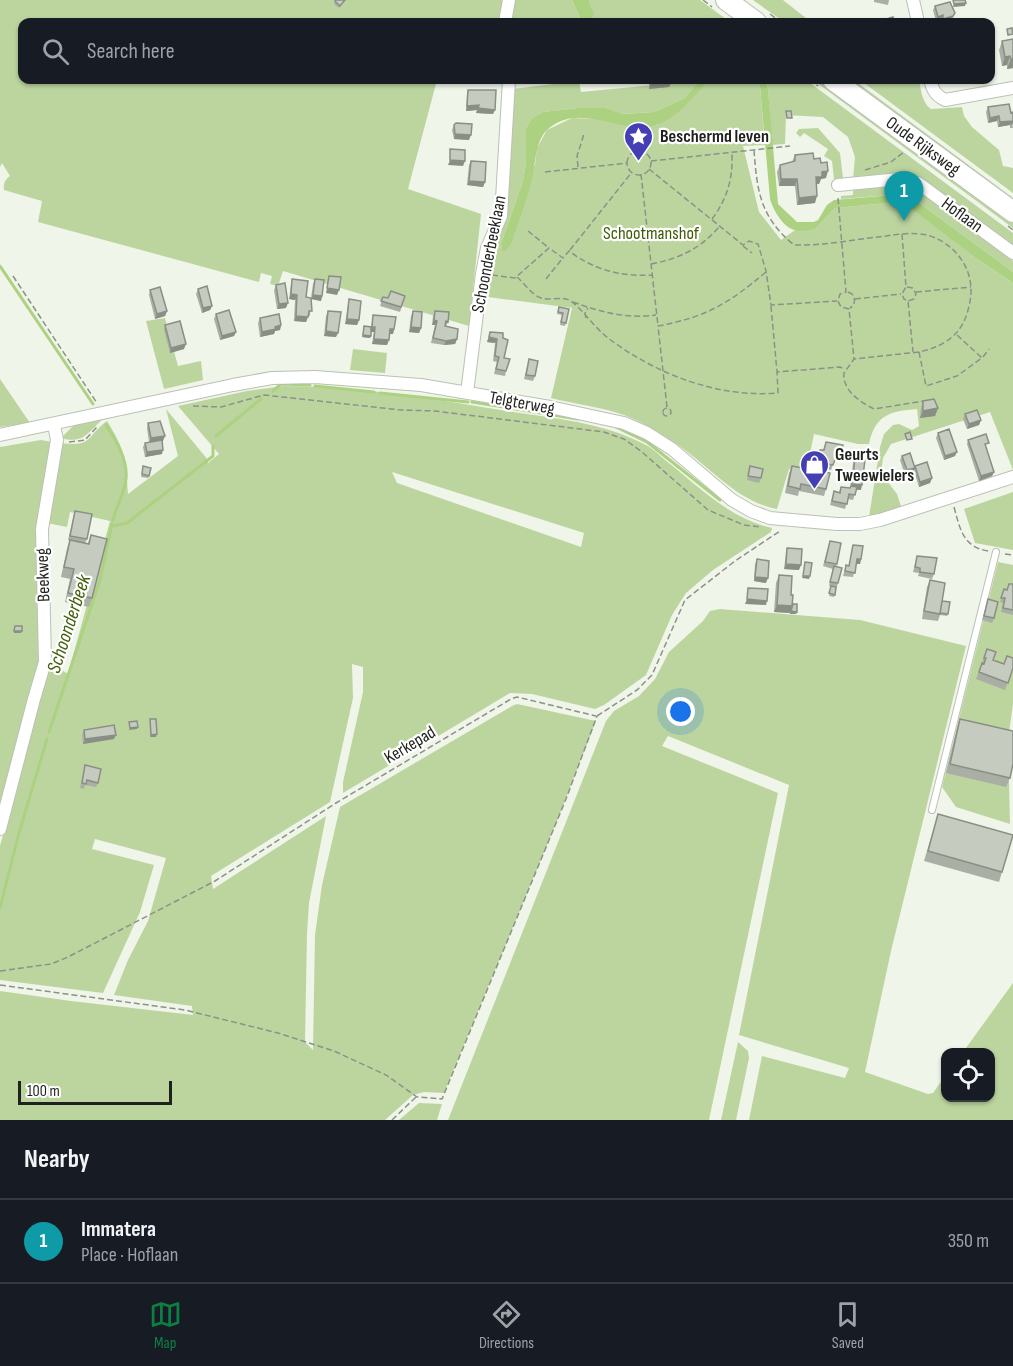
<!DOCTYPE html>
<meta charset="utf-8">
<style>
:root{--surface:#171b24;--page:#242831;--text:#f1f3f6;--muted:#9ea1a6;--line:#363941;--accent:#0b8043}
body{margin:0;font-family:"Sofia Sans Condensed",sans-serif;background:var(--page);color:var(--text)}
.controls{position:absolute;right:18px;bottom:18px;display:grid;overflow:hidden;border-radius:12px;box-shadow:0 2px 4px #0004}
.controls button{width:54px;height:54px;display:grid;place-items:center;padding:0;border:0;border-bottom:2px solid var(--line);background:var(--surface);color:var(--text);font:30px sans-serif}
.scale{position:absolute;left:18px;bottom:15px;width:154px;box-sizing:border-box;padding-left:6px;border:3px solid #1e211c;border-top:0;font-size:16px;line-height:21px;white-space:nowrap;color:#1e211c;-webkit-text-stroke:4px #fff;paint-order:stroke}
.you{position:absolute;left:681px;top:712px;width:21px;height:21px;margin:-15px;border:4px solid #fff;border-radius:50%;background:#1a73e8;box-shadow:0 0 0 9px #1a73e833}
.badge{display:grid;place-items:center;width:39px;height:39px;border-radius:50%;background:var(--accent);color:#fff;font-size:20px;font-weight:700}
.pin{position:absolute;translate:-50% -50px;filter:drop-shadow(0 2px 3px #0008)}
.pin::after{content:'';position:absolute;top:32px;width:21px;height:18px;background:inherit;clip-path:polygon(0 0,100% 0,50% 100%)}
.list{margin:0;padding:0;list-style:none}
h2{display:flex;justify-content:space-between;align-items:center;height:78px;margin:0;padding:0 24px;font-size:26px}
h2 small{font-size:20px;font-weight:400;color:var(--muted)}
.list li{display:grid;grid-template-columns:39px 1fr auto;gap:18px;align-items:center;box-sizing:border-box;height:84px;padding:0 24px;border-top:2px solid var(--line)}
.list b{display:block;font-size:22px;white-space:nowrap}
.list p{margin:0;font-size:20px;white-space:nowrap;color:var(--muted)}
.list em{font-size:20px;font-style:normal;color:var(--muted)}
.icon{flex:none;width:33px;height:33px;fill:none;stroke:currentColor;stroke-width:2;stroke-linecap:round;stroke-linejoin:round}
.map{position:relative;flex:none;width:1013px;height:1120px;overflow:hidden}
.search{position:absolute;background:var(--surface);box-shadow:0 2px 4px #0004;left:18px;right:18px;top:18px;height:66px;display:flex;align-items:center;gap:15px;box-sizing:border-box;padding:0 21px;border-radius:12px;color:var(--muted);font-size:22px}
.sheet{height:162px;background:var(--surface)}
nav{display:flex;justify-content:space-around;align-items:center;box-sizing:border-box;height:84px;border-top:2px solid var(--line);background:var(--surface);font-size:16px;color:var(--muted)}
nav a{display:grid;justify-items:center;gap:3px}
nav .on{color:var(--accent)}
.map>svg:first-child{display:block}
.green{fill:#bcd59f;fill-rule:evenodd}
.water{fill:#acd181}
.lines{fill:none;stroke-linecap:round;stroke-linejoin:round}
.stream{stroke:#acd181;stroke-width:3}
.service-casing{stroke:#bbc1b4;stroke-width:8}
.minor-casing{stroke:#bbc1b4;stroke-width:14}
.primary-casing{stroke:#bbc1b4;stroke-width:22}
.path{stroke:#8d9188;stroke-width:1.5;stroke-dasharray:6 3;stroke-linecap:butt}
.service{stroke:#fff;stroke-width:6}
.minor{stroke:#fff;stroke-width:12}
.primary{stroke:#fff;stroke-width:20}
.wall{fill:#a9afa4}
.shaded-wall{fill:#8a8f86}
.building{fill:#c5ccbf;stroke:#8a8f86;stroke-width:1.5}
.labels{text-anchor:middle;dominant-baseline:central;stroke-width:4.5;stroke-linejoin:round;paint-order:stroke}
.poi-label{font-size:18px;font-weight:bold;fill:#1e211c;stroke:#fff;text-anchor:start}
.street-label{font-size:18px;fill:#1e211c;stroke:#fff}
.park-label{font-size:18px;fill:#3d5b00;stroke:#fff}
.water-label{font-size:20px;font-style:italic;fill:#42610a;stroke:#fff}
</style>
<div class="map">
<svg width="1013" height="1120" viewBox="0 0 1013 1120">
<rect width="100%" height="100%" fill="#eff5e8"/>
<path class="green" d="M 0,0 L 507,0 L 501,22 L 22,22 L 22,80 L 437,80 L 408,189 L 481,214 L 469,326 L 283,271 L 278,286 L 270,284 L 272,276 L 261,273 L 259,282 L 38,222 L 42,201 L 4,190 C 3,184 5,179 10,176 L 2,163 L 0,167 Z
M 514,0 L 572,0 L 581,20 L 585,22 L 553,22 L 551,20 L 510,21 Z
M 589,0 L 700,0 L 730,22 L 588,22 L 591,21 Z
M 753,0 L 783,0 L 811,22 L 784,22 Z
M 686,80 L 699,80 L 685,98 L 654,112 L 622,114 L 606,108 L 578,108 L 543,112 L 532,118 L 526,128 L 526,162 L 523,181 L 501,244 L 502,250 L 535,164 L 537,148 L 547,130 L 572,118 L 601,119 L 638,126 L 657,125 L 711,80 L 756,80 L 760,86 L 765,145 L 743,146 L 759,212 L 781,240 L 795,230 L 815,229 L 835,208 L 897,202 L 906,204 L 914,209 L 974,257 L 1013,283 L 1013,470 L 990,412 L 891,444 L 883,458 L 881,473 L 897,494 L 902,509 L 869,517 L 880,447 L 884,434 L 893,425 L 899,424 L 912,430 L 919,426 L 917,409 C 890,411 875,415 869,444 L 858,444 L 814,434 L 806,473 L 789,469 L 777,509 C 737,501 713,470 681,447 C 664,435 643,422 624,415 C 601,407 575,404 551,398 L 572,308 L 488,297 L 492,251 L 502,221 L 512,89 L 579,81 L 581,92 L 686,82 Z
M 765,80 L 806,80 L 1013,233 L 1013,249 L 919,180 L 853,179 L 855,157 L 848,137 L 823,117 L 786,115 L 785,144 L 772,145 L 768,89 Z
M 813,80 L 824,80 L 1013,221 L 1013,228 Z
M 845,80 L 854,80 L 1013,198 L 1013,206 Z
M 860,80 L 919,80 C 921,90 922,103 931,109 L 962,107 L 964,116 L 972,127 L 999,150 L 1003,166 L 1013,168 L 1013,193 Z
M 818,128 L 840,153 L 843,178 L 834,179 L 832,161 L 824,156 L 828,149 L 804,133 L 800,137 L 796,133 L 799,129 Z
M 900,184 L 919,189 L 1013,261 L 1013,272 L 911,197 L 903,194 L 841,199 L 841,196 L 853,195 L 853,190 Z
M 165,318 L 178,366 L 201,361 L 203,380 L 164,389 L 146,321 Z
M 353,349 L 387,353 L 385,373 L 350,370 Z
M 0,379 L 30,423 L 0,427 Z
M 284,386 C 359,386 433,399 507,411 C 553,418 602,422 644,444 C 653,448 661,457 669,463 C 701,489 731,519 772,528 L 771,532 L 713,570 L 686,593 L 672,615 L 646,675 L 604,705 L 595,709 L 532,694 L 510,693 L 343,793 L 343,782 L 363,692 L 363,667 L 352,664 L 353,698 L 330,802 L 211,876 L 213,889 L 326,816 L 309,903 L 307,933 L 305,1042 L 313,1050 L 315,935 L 322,885 L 340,807 L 512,706 L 517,704 L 596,721 L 557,821 L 444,1093 L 424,1092 L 413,1095 L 385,1120 L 0,1120 L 0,991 L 71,1001 L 193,1015 L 192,1006 L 114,995 L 128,960 L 148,921 L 166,858 L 95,839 L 92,849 L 154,865 L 140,912 L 103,993 L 0,980 L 0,846 L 30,738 L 49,662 L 68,674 L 110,521 L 70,512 L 67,527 L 47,523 L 61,443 C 94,447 85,437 107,421 C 126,451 126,461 128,494 L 178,456 L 166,409 L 208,460 L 208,463 L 219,454 L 178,406 L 247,391 ZM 392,472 L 584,533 L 581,547 L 397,483 Z
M 103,419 C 89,431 84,445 61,438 L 74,425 Z
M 41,440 L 52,442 L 40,666 L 0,802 L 0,447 Z
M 1013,492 L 1013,550 L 975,543 L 964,509 Z
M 998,562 L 1013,565 L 1013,704 L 1008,739 L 1010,824 L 956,807 L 942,787 Z
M 720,609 L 860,620 L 966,646 L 891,951 L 865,1072 L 928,1094 L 933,1093 L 945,1076 L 946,1098 L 990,1098 L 990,1052 L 963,1052 L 1013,983 L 1013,1120 L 749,1120 L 762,1056 L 845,1078 L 849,1068 L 739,1035 L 789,785 L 668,736 L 662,746 L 778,793 L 709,1120 L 448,1120 L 606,721 L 614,711 L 639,696 L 655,679 L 669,652 L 703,621 L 710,611 Z
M 738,1042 L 748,1051 L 749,1058 L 736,1120 L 721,1120 Z
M 419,1103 L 442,1104 L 437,1120 L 399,1120 Z"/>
<path class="water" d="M 572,0 L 589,0 L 590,6 L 594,13 L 591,21 L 585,22 L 581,20 Z
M 699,80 L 711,80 C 693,94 682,115 659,124 C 624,138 580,99 547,130 C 534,143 536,166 531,182 C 526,203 518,223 511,244 L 506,250 L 502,251 L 501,244 L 523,181 L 526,162 L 526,128 L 532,118 L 543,112 L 578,108 L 606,108 L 623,114 L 654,112 L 685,98 Z
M 756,80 L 765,80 L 768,89 L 778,204 L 797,222 L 814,222 L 818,220 L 827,205 L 834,200 L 904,194 L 911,197 L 1013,272 L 1013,283 L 974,257 L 906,204 L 897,202 L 835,208 L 815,229 C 809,230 801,232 795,230 C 783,228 773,209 770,199 L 760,86 Z"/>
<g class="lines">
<path class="stream" d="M 0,266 L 93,404
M 315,386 L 374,392
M 273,391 L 281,384 L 310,385
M 380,393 L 468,402
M 472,402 L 578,419
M 106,425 C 116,441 128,459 126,479 C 125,492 116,507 113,520
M 616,427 L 647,442 L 720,500
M 216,436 L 261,399
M 112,526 L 127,523 L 213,456 L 213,446
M 49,732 L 100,580 L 112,524
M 0,908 L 19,833 L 47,739"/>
<defs>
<path id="service" d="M 932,810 L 996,552"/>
<path id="minor" d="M 913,0 L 918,22
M 505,22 L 509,0
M 930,80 C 933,90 935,95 945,100 L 1013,88
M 838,185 L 900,179 L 918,183 L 1013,253
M 467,393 L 482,274 L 487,248 L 501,216 L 509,80
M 0,435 L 233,385 L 272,378 L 315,377 L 421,385 L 550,407 L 624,423 L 647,433 L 672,449 L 732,500 L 751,511 L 770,518 L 837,524 L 860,524 L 880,520 L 1013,477
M 0,829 L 34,699 L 45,662 L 42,529 L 57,440 L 54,425"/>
<path id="primary" d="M 726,0 L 756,22
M 833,80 L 1013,212"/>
</defs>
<use href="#service" class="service-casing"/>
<use href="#minor" class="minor-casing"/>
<use href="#primary" class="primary-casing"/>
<path class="path" d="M 703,0 L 712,7
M 770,14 L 781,22
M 809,80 L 818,86
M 754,150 C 757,191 760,217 794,245 C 824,246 856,239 886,236 C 899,234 914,232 927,235 C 942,239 955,249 963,262 C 972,277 973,293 968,310 C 962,335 943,347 919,352 L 854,359
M627 163a12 12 0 1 1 24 0a12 12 0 1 1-24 0Z
M 651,161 L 790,146
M 578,167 L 577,156 L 584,134
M 649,169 L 743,245 L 749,241 L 758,244 L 766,271 L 771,305 L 837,301
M 865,170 L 891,162 L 904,152
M 545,172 L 627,163
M 641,174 L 658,326
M 838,198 L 846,292 L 840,294 L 838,301 L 841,307 L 849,309 L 854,359 L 844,373 C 842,390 860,402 874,409 L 924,401
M 712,219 C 727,199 733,179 732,154
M 1008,226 L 1013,230
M 528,231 L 549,248
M 902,234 L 906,287 L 902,294 L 904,299 L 908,301 L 913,352
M 743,246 L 752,253
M 570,250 L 632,172
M 651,264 C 679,259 701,248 719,227
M 492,275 L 515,278 L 549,248 L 563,258 L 569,251 C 594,270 621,277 652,275
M 13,276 L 97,403
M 517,277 C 524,283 532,295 541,298 C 550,301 564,295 572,302 C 584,311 594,327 608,338 C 656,374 717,398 778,393 L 777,372
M 546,279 L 562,259
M 907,287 L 913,288 L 916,294 L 914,299 L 908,301
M 848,292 L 852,294 C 856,299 855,305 850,308
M 916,292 L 971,287
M 855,299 L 901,294
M 573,302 C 600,312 627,319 656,315
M 771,306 L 777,372 L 840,367 L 844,369
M 586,318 L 585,313 L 588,308
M 919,352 L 926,386 L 957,376 L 982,358 L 957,335
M 983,357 L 989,349
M 193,406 L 221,407 L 264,395 L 401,410 L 435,411 L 604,432 L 624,439 L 642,452 L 708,510 L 744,525 L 760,527
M 667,407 L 658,326 C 707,317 729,303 766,272
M663 412a4 4 0 1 1 8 0a4 4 0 1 1-8 0Z
M 69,442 L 85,440 L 97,427
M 954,507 C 960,529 963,547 988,551
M 1005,554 L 1013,555
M 597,716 L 637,690 L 652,675 L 685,600 L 735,561 L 780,531
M 0,971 L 51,964 L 68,957 L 215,881 L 336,803 L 511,699 L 517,697 L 596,716
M 0,985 L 185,1010 L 278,1033 L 334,1051 L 386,1075 L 417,1097 L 442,1099 L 566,799 L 597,716
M 392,1120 L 416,1097"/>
<use href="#service" class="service"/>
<use href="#minor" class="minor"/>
<use href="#primary" class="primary"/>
</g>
<path class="wall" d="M 345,0 L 339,8 L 334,4 L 335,1 Z
M 874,0 L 889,0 L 888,5 L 874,2 Z
M 935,6 L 955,13 L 951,21 L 946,22 L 941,22 L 941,20 L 936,21 L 933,10 Z
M 1013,39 L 1013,68 L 1007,69 L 1007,65 L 1002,66 L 999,50 L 1002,41 Z
M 649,80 L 671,80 L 671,83 L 669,87 L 649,89 Z
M 468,90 L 493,114 L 476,113 L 477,110 L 466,111 L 467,94 Z
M 1009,104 L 1013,128 L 1010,128 L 1010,125 L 998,127 L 997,121 L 988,123 L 986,112 L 988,107 Z
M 454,125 L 469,140 L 454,139 L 452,130 Z
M 795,155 L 814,159 L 821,163 L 826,178 L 821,179 L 819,184 L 816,184 L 815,203 L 797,205 L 795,186 L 779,186 L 777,172 L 780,165 L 792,162 Z
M 471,161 L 485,182 L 483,187 L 467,185 L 469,165 Z
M 292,279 L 306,297 L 311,298 L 313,284 L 315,279 L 322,296 L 321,301 L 311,299 L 310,316 L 308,316 L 306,322 L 294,321 L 295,300 L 289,299 L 291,284 Z
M 276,285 L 286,308 L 277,309 L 274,290 Z
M 198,289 L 212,306 L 210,310 L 202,313 L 196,294 Z
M 150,290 L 167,311 L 165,316 L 155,319 L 149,295 Z
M 405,296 L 400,312 L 380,306 L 383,297 L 388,298 Z
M 349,299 L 359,320 L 357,325 L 345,324 L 348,304 Z
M 559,307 L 569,309 L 565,326 L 560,325 L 562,315 L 557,314 Z
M 328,311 L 336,337 L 324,336 L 326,316 Z
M 413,311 L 421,328 L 419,333 L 409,332 L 411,316 Z
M 435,311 L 448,322 L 446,326 L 457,339 L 455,344 L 444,345 L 431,343 L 435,325 L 432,325 L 433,316 Z
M 216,314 L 236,332 L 234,336 L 220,340 L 214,319 Z
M 373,315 L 394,329 L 393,334 L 390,334 L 387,345 L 372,344 L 374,332 L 371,332 L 370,338 L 362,337 L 364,326 L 371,327 Z
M 260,318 L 281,325 L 280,330 L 275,331 L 274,334 L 260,337 L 258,323 Z
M 165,325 L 184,349 L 170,353 L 164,330 Z
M 490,332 L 503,338 L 506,371 L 505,376 L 494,374 L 497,362 L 493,361 L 495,343 L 487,342 Z
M 529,359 L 535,376 L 533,381 L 524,379 Z
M 923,401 L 938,408 L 935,416 L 920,418 L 921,408 Z
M 965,414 L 981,420 L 979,425 L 967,429 L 963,419 Z
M 148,423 L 165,436 L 162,441 L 162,454 L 145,457 L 143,447 L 145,443 L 149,442 L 147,428 Z
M 938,433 L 955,456 L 944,460 L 936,438 Z
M 968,440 L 987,448 L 986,448 L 994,472 L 992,476 L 979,481 L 967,444 Z
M 826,442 L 841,455 L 839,459 L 835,459 L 831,470 L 820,468 L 821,463 L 817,462 L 820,450 L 823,450 Z
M 856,450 L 861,490 L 856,490 L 853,500 L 848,499 L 845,509 L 830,505 L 834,491 L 839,492 L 841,487 L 850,488 L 854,455 Z
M 902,456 L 915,468 L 913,472 L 905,475 L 900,460 Z
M 143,466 L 149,476 L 148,478 L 141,477 Z
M 750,466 L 761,478 L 759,483 L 747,480 Z
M 792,466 L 826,489 L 824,496 L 799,491 L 798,496 L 785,493 L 789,473 Z
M 915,466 L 932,478 L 930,483 L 919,487 L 914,471 Z
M 75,511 L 87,539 L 85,543 L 88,543 L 91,535 L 92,598 L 89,607 L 65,602 L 70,579 L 61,577 L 67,549 L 70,541 L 68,540 Z
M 830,541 L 837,564 L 836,567 L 838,583 L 834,597 L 829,596 L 831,587 L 829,586 L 833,569 L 823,566 Z
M 853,545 L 861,559 L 860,564 L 856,564 L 853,577 L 843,576 L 846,565 L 849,565 Z
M 787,548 L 799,570 L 784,569 L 786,552 Z
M 917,556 L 934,574 L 932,579 L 918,576 L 919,573 L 913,572 Z
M 757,559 L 766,583 L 754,581 L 755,564 Z
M 779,575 L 791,595 L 796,614 L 790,614 L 790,611 L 790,613 L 774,612 L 776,583 Z
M 930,580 L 942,601 L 948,614 L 947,616 L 940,615 L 938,621 L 922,619 L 927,587 Z
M 1009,584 L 1013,584 L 1013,615 L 1001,612 L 1003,603 L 1000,602 L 1004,589 L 1007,590 Z
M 988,599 L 994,618 L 992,623 L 982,620 Z
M 987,649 L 993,660 L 1013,668 L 1005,690 L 976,679 Z
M 960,719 L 1010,778 L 1006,787 L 946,773 L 957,728 Z
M 84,730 L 114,739 L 83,744 L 82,735 Z
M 85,765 L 98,783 L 96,787 L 85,785 L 84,789 L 80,788 Z
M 938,814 L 1002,872 L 999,882 L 924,861 Z"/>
<path class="shaded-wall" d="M 966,3 L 965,6 L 953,7 L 954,4 Z
M 943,15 L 941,20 L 936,21 L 938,17 Z
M 953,16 L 951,21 L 942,22 L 943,19 Z
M 1010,56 L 1007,65 L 1002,66 L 1005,57 Z
M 1011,59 L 1013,59 L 1013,68 L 1007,69 Z
M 582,80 L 581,82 L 572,83 L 573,81 Z
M 671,83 L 669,87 L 649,89 L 651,84 Z
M 479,105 L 477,110 L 466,111 L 467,106 Z
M 478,108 L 495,110 L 493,114 L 476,113 Z
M 999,116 L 997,121 L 988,123 L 990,118 Z
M 1012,121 L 1010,125 L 998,127 L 1000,122 Z
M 455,134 L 471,135 L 469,140 L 454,139 Z
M 450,160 L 465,161 L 463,166 L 448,165 Z
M 828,171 L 826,178 L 821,179 L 819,184 L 813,184 L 816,177 L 822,172 Z
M 781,179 L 797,179 L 795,186 L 779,186 Z
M 469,181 L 485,182 L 483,187 L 467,185 Z
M 817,196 L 815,203 L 797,205 L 799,198 Z
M 327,288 L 339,290 L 337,295 L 326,293 Z
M 291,294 L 297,295 L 295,300 L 289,299 Z
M 313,295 L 322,296 L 321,301 L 311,299 Z
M 288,303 L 286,308 L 277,309 L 279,304 Z
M 212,306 L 210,310 L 202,313 L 203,308 Z
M 167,311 L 165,316 L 155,319 L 157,314 Z
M 296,316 L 308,317 L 306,322 L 294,321 Z
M 347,319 L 359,320 L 357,325 L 345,324 Z
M 434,320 L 437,321 L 435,325 L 432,325 Z
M 281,325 L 280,330 L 275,331 L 274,334 L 260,337 L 262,332 L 275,327 Z
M 372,327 L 375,327 L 374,332 L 370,332 Z
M 411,327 L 421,328 L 419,333 L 409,332 Z
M 390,329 L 394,329 L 393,334 L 388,334 Z
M 326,331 L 338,333 L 336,337 L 324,336 Z
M 236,332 L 234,336 L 220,340 L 222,336 Z
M 363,335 L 371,336 L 370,338 L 362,337 Z
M 489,337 L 497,339 L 495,343 L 487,342 Z
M 374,339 L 389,340 L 387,345 L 372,344 Z
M 457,339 L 455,344 L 444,345 L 446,341 Z
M 186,344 L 184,349 L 170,353 L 171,348 Z
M 938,408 L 935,416 L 920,418 L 923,411 Z
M 981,420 L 979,425 L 967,429 L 969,424 Z
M 165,436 L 163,441 L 149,443 L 151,438 Z
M 163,450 L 162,454 L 145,457 L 147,452 Z
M 957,452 L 955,456 L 944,460 L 945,456 Z
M 837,454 L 841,455 L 839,459 L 835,459 Z
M 915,468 L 913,472 L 905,475 L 907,470 Z
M 994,472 L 992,476 L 979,481 L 981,476 Z
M 932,478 L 930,483 L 919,487 L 920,482 Z
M 852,484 L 862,485 L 861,490 L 850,489 Z
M 857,559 L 861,559 L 860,564 L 856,564 Z
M 786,564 L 801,565 L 799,570 L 784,569 Z
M 803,576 L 810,576 L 809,579 L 802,578 Z
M 755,577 L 768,578 L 766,583 L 754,581 Z
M 747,599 L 767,601 L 766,605 L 745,604 Z
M 777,605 L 792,606 L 790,613 L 774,612 Z
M 791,611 L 797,612 L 796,614 L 790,614 Z
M 14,631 L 22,631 L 21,633 L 14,633 Z
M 138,727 L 137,729 L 129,730 L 130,728 Z
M 157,734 L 156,737 L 150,737 L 151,735 Z
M 116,735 L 114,739 L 83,744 L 85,739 Z"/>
<path class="building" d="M 336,0 L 345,0 L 340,6 L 335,1 Z
M 953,0 L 965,0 L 966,3 L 954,4 Z
M 950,2 L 955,13 L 953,16 L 943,19 L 943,15 L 938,17 L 935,6 Z
M 893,17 L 895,22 L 877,22 Z
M 530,21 L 540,21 L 541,22 L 530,22 Z
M 1012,28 L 1013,34 L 1008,35 L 1007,29 Z
M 1013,39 L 1013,59 L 1011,59 L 1010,56 L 1005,57 L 1002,41 Z
M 650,80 L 671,80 L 671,83 L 651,84 Z
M 468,90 L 496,90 L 495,110 L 478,108 L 479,105 L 467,106 Z
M 1009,104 L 1011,113 L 1013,112 L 1013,123 L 1012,124 L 1012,121 L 1000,122 L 999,116 L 990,118 L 988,107 Z
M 786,111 L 791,111 L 792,118 L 787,118 Z
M 456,123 L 472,124 L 471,135 L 455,134 L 454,125 Z
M 450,149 L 465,150 L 465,161 L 450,160 Z
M 813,153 L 814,159 L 820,158 L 821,163 L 827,162 L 828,171 L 822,172 L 822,177 L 816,177 L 817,196 L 799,198 L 797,179 L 781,179 L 780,165 L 795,161 L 795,155 Z
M 471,161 L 486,162 L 485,182 L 469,181 Z
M 329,276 L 341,277 L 339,290 L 327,288 Z
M 292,279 L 308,281 L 306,297 L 311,298 L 312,311 L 309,311 L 308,317 L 296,316 L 297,295 L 291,294 Z
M 315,279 L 324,280 L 322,296 L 313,295 Z
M 285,283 L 288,303 L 279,304 L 276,285 Z
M 207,286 L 212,306 L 203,308 L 198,289 Z
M 160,287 L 167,311 L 157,314 L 150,290 Z
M 391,291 L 405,296 L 401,307 L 381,301 L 383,297 L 388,298 Z
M 349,299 L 361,301 L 359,320 L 347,319 Z
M 559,307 L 569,309 L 566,323 L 561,322 L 563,313 L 558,312 Z
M 229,310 L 236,332 L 222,336 L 216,314 Z
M 328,311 L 341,312 L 338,333 L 326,331 Z
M 413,311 L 422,312 L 421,328 L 411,327 Z
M 435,311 L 449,312 L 448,322 L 446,321 L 445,326 L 458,329 L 457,339 L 446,341 L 433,338 L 437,321 L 434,320 Z
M 279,314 L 281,325 L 275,327 L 276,329 L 262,332 L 260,318 Z
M 373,315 L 396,317 L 394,329 L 390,329 L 389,340 L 374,339 L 375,327 L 372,327 Z
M 180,321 L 186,344 L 171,348 L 165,325 Z
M 364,326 L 371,327 L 371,336 L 363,335 Z
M 490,332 L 503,333 L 503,338 L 508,340 L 504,358 L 510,359 L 506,371 L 496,369 L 499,357 L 495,356 L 497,339 L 489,337 Z
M 529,359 L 538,361 L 535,376 L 526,375 Z
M 934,399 L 938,408 L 923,411 L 923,401 Z
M 977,410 L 981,420 L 969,424 L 965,414 Z
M 160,421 L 165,436 L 151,438 L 148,423 Z
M 949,429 L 957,452 L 945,456 L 938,433 Z
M 910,432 L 912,439 L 907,440 L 905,434 Z
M 986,434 L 989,443 L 985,444 L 994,472 L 981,476 L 968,440 Z
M 162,440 L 163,450 L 147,452 L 145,443 Z
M 826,442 L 843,445 L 841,455 L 837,454 L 833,465 L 822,463 L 823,458 L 819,457 L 820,450 L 824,450 Z
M 856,450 L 866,451 L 862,485 L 852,484 Z
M 910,453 L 915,468 L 907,470 L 902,456 Z
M 927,462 L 932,478 L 920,482 L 915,466 Z
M 143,466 L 151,468 L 149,476 L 142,474 Z
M 750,466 L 763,469 L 761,478 L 748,476 Z
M 792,466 L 830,473 L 826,489 L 801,484 L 800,489 L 788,486 Z
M 851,486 L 857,487 L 855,495 L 849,494 L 847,504 L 832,501 L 834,491 L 840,493 L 841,487 L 850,488 Z
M 75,511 L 92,514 L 87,539 L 70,536 Z
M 91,535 L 107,539 L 92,598 L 68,593 L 74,569 L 64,567 L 70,540 L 89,544 Z
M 830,541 L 841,543 L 837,564 L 825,562 Z
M 853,545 L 863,546 L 861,559 L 857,559 L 855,573 L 845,571 L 846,565 L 849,566 Z
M 787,548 L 802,549 L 801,565 L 786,564 Z
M 917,556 L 937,558 L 934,574 L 920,572 L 920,568 L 915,567 Z
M 757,559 L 769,561 L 768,578 L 755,577 Z
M 805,562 L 812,563 L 810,576 L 803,576 Z
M 834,566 L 842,568 L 838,583 L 830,582 Z
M 779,575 L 792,576 L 791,595 L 793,595 L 792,606 L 777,605 Z
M 930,580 L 945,583 L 940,614 L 924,611 Z
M 1009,584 L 1013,584 L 1013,610 L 1003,608 L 1005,598 L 1001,598 L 1004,589 L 1007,590 Z
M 831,586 L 836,587 L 835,595 L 829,593 Z
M 748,588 L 768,589 L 767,601 L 747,599 Z
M 988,599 L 998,602 L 994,618 L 984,616 Z
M 942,601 L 950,602 L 948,614 L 940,613 Z
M 793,604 L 797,604 L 797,612 L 791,611 Z
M 15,626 L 22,626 L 22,631 L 14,631 Z
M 987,649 L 996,652 L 993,660 L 1004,664 L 1007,656 L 1013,658 L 1013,668 L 1008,683 L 979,672 L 982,663 L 984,664 L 986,658 L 984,658 Z
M 150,719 L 156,719 L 157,734 L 151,735 Z
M 960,719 L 1013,731 L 1013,764 L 1010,778 L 950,764 Z
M 137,721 L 138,727 L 130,728 L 129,722 Z
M 114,725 L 116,735 L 85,739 L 84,730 Z
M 85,765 L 101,769 L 98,783 L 87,780 L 86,784 L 82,783 Z
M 938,814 L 1013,835 L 1002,872 L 928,851 Z"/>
<defs>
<symbol id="sight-pin" viewBox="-11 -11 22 30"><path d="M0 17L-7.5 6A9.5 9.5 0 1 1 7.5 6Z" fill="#453fb5" stroke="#fff"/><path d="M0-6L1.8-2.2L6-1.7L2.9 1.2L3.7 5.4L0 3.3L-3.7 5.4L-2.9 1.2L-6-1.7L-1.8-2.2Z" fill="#fff"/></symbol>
<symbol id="shop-pin" viewBox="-11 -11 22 30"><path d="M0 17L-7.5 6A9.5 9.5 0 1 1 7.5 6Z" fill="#453fb5" stroke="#fff"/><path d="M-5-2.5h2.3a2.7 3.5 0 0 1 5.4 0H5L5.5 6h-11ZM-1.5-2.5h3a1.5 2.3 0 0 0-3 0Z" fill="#fff"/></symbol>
</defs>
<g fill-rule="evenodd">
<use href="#sight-pin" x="622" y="120" width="33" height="45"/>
<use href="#shop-pin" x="798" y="448" width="33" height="45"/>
</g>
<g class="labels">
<g class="poi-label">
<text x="660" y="136">Beschermd leven</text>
<text x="835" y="454">Geurts<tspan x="835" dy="21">Tweewielers</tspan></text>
</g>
<g class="street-label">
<text transform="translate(923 146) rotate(36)">Oude Rijksweg</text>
<text transform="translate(962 215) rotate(36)">Hoflaan</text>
<text transform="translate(489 254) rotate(-79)">Schoonderbeeklaan</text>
<text transform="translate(522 403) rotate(10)">Telgterweg</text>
<text transform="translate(43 575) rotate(-92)">Beekweg</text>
<text transform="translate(410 745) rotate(-31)">Kerkepad</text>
</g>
<g class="park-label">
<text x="651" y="233">Schootmanshof</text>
</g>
<g class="water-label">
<text transform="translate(69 624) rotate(-72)">Schoonderbeek</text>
</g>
</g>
</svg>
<div class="controls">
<button><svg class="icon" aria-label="locate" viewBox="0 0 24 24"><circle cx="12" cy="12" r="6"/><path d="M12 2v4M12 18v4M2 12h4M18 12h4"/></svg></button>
</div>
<div class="scale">100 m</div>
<div class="you"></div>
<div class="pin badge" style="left:904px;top:221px;background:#0f9aa8">1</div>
<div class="search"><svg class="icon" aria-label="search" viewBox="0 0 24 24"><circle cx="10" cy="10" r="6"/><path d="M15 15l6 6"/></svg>Search here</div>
</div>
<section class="sheet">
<h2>Nearby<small></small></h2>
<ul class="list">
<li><span class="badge" style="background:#0f9aa8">1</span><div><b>Immatera</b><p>Place · Hoflaan</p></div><em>350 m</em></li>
</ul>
</section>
<nav>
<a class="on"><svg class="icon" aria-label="map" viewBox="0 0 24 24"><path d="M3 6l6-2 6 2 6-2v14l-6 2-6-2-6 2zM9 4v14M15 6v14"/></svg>Map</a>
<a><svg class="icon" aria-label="directions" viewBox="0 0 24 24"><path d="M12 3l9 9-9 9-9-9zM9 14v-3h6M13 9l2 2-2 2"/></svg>Directions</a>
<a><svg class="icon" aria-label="saved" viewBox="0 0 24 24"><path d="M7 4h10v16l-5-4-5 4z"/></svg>Saved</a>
</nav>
